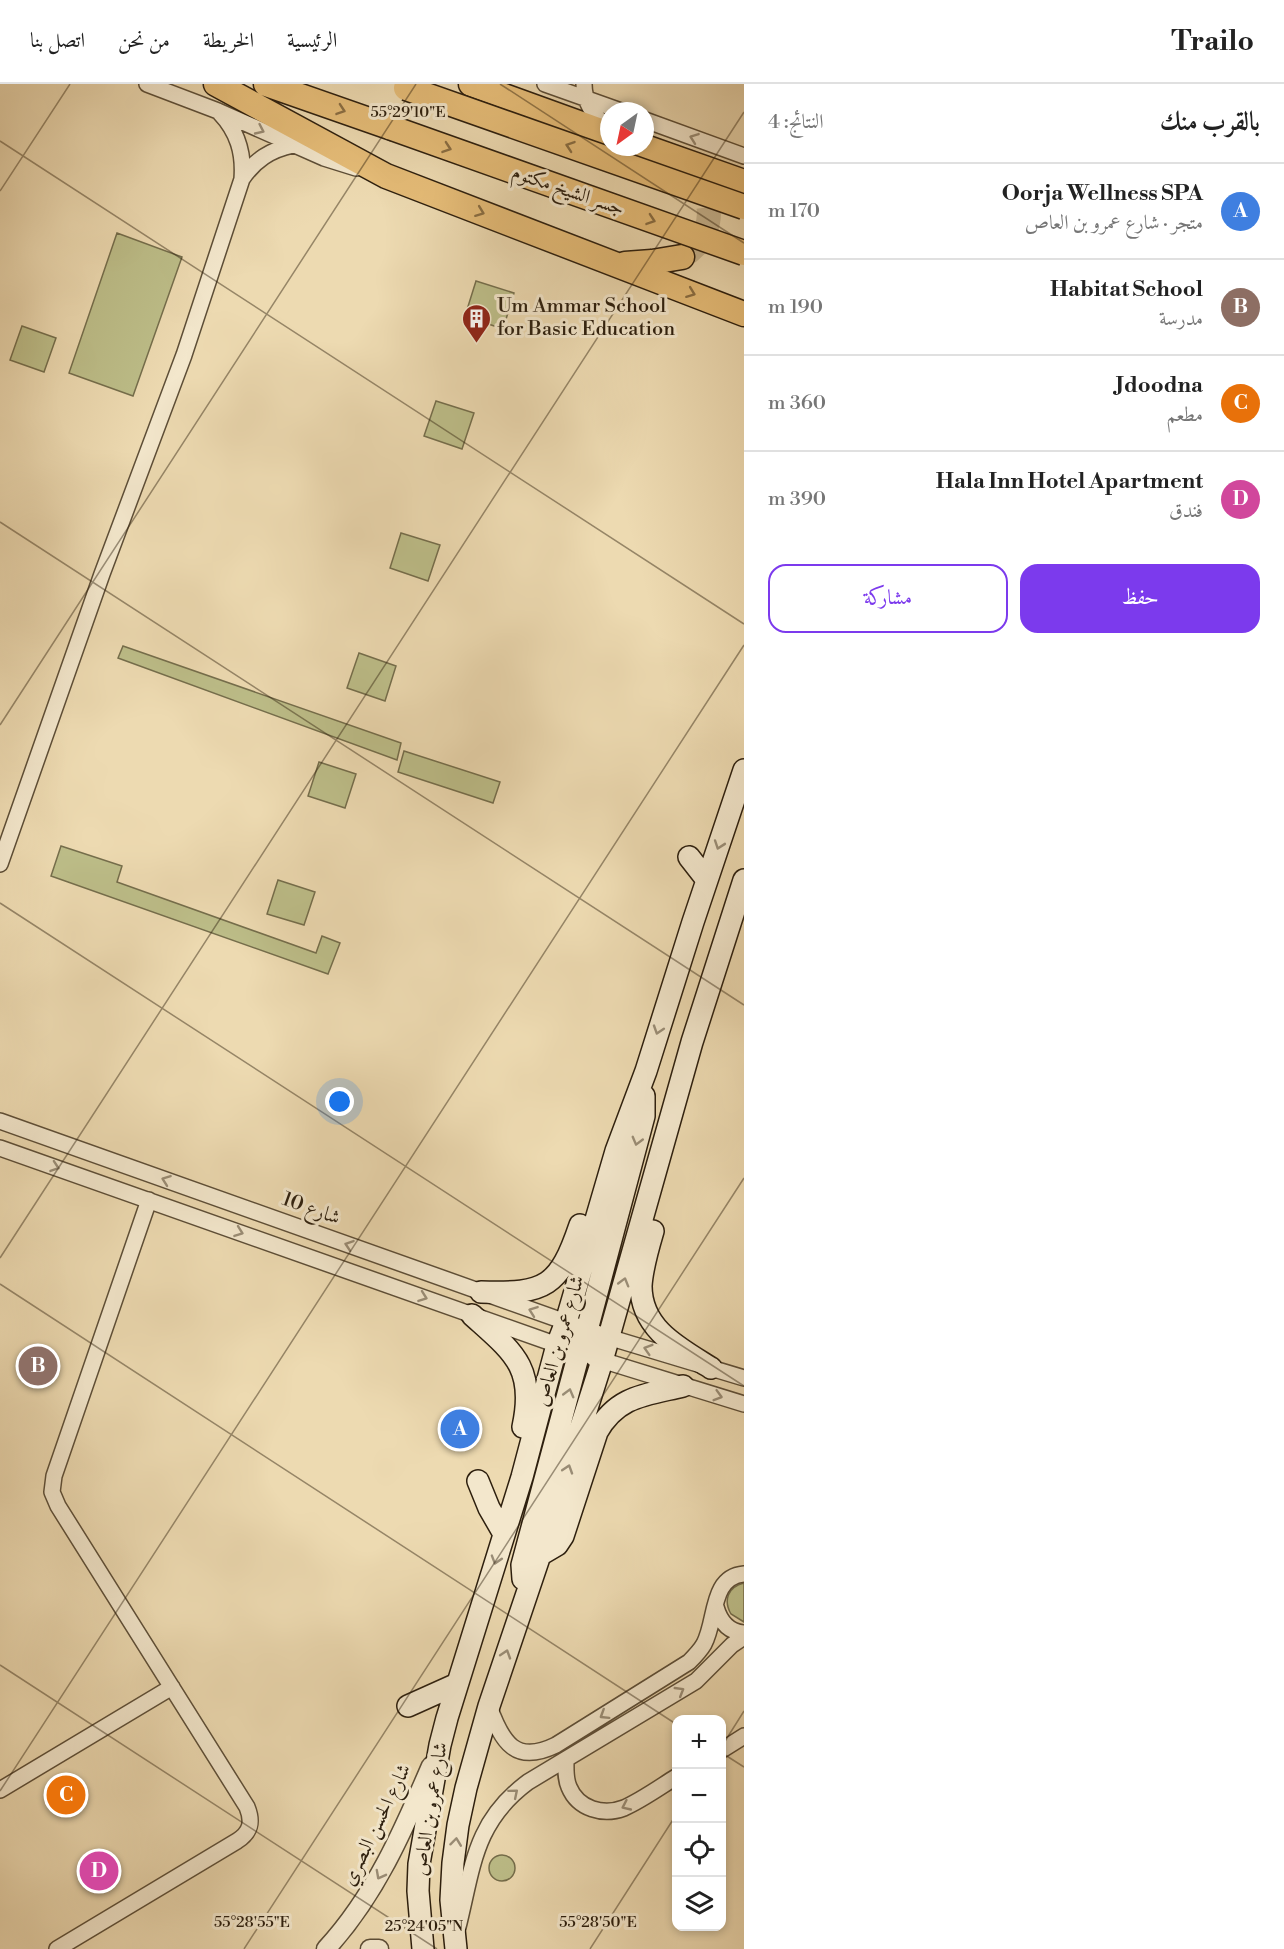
<!DOCTYPE html>
<html lang="ar">
<meta charset="utf-8">
<style>
:root{--surface:#fff;--page:#f2f2f2;--text:#222;--muted:#767676;--line:#e0e0e0;--accent:#7c3aed}
body{margin:0;font-family:"Libre Bodoni",Amiri,serif;background:var(--page);color:var(--text);direction:rtl}
.controls{position:absolute;right:18px;bottom:18px;display:grid;overflow:hidden;border-radius:12px;box-shadow:0 3px 9px #0003}
.controls button{width:54px;height:54px;display:grid;place-items:center;padding:0;border:0;border-bottom:2px solid var(--line);background:var(--surface);color:var(--text);font:30px sans-serif}
.compass{position:absolute;left:600px;top:18px;width:54px;height:54px;border-radius:50%;background:var(--surface);box-shadow:0 3px 9px #0003;rotate:213deg}
.you{position:absolute;left:340px;top:1018px;width:21px;height:21px;margin:-15px;border:4px solid #fff;border-radius:50%;background:#1a73e8;box-shadow:0 0 0 9px #1a73e833}
.badge{display:grid;place-items:center;width:39px;height:39px;border-radius:50%;background:var(--accent);color:#fff;font-size:20px;font-weight:700}
.pin{position:absolute;translate:-50% -50%;border:3px solid #fff;box-shadow:0 2px 6px #0006}
.list{margin:0;padding:0;list-style:none}
h2{display:flex;justify-content:space-between;align-items:center;height:78px;margin:0;padding:0 24px;font-size:26px}
h2 small{font-size:20px;font-weight:400;color:var(--muted)}
.list li{display:grid;grid-template-columns:39px 1fr auto;gap:18px;align-items:center;box-sizing:border-box;height:96px;padding:0 24px;border-top:2px solid var(--line)}
.list b{display:block;font-size:22px;white-space:nowrap}
.list p{margin:0;font-size:20px;white-space:nowrap;color:var(--muted)}
.list em{font-size:20px;font-style:normal;color:var(--muted)}
.actions{display:flex;gap:12px;padding:18px 24px}
.actions a{flex:1;padding:14px 0;border:2px solid var(--accent);border-radius:18px;text-align:center;font-size:21px;color:var(--accent)}
.actions .main{background:var(--accent);color:#fff}
.icon{flex:none;width:33px;height:33px;fill:none;stroke:currentColor;stroke-width:2;stroke-linecap:round;stroke-linejoin:round}
.map{position:relative;flex:none;width:744px;height:1865px;overflow:hidden;direction:ltr}
header{display:flex;align-items:center;gap:36px;box-sizing:border-box;height:84px;padding:0 30px;background:var(--surface);border-bottom:2px solid var(--line)}
header strong{font-size:28px}
nav{display:flex;gap:33px;margin-inline-start:auto;font-size:21px}
main{display:flex}
aside{flex:1;background:var(--surface)}
.map>svg:first-child{display:block}
.green{fill:#bdbe89;stroke:#756e4c;stroke-width:1.5}
.lines{fill:none;stroke-linecap:round;stroke-linejoin:round}
.primary-tunnel{stroke:#c7b590;stroke-width:24;stroke-dasharray:24 12;stroke-linecap:butt}
.minor-casing{stroke:#5d4e37;stroke-width:18}
.tertiary-casing{stroke:#5d4e37;stroke-width:21}
.secondary-casing{stroke:#2d1f0e;stroke-width:24}
.primary-casing{stroke:#2d1f0e;stroke-width:27}
.minor{stroke:#f3e7cc;stroke-width:15}
.tertiary{stroke:#f3e7cc;stroke-width:18}
.secondary{stroke:#f3e7cc;stroke-width:21}
.primary{stroke:#e6bd78;stroke-width:24}
.primary-bridge-casing{stroke:#2d1f0e;stroke-width:27;stroke-linecap:butt}
.primary-bridge{stroke:#e6bd78;stroke-width:24}
.oneway{stroke:#8a6e43}
.oneway2{stroke:#9a8d76}
.ticks{fill:none;stroke:#2d1f0e;stroke-width:1.5;stroke-opacity:0.45}
.labels{text-anchor:middle;dominant-baseline:central;stroke-width:6;stroke-linejoin:round;paint-order:stroke}
.street-label{font-size:20px;fill:#2d1f0e;stroke:#f3e7cc}
.poi-label{font-size:20px;fill:#2d1f0e;stroke:#f3e7cc;text-anchor:start}
.ticks-label{font-size:15px;text-anchor:middle;fill:#2d1f0e;stroke:#f3e7cc;stroke-width:6;stroke-linejoin:round;paint-order:stroke}
</style>
<header>
<strong>Trailo</strong>
<nav><a>الرئيسية</a><a>الخريطة</a><a>من نحن</a><a>اتصل بنا</a></nav>
</header>
<main>
<aside>
<h2>بالقرب منك<small>النتائج: 4</small></h2>
<ul class="list">
<li><span class="badge" style="background:#3f7fe0">A</span><div><b>Oorja Wellness SPA</b><p>متجر · شارع عمرو بن العاص</p></div><em>170 m</em></li>
<li><span class="badge" style="background:#8d6e63">B</span><div><b>Habitat School</b><p>مدرسة</p></div><em>190 m</em></li>
<li><span class="badge" style="background:#e8710a">C</span><div><b>Jdoodna</b><p>مطعم</p></div><em>360 m</em></li>
<li><span class="badge" style="background:#d1479c">D</span><div><b>Hala Inn Hotel Apartment</b><p>فندق</p></div><em>390 m</em></li>
</ul>
<div class="actions"><a class="main">حفظ</a><a>مشاركة</a></div>
</aside>
<div class="map">
<svg width="744" height="1865" viewBox="0 0 744 1865">
<rect width="100%" height="100%" fill="#eddab1"/>
<filter id="stains"><feTurbulence type="fractalNoise" baseFrequency=".00333" numOctaves="4"/><feColorMatrix values="0 0 0 0 .2 0 0 0 0 .09 0 0 0 0 .02 0 0 0 .5 -.17"/></filter>
<radialGradient id="worn" r=".72"><stop offset=".6" stop-color="#630" stop-opacity="0"/><stop offset="1" stop-color="#630" stop-opacity=".3"/></radialGradient>
<path class="green" d="M 117,149 L 182,173 L 133,312 L 69,289 Z
M 476,197 L 514,209 L 503,245 L 465,232 Z
M 22,242 L 56,254 L 44,288 L 10,276 Z
M 436,317 L 474,329 L 462,365 L 424,352 Z
M 401,449 L 440,461 L 428,497 L 390,484 Z
M 123,562 L 401,659 L 397,676 L 118,574 Z
M 359,569 L 396,582 L 385,617 L 347,604 Z
M 404,667 L 500,698 L 493,719 L 398,688 Z
M 319,678 L 356,690 L 345,724 L 308,712 Z
M 61,762 L 122,782 L 117,798 L 316,869 L 322,852 L 340,859 L 328,890 L 51,792 Z
M 278,796 L 315,808 L 304,841 L 267,830 Z
M 744,1499 L 744,1538 L 731,1530 C 723,1516 728,1503 744,1499 Z
M489 1784a13 13 0 1 1 26 0a13 13 0 1 1-26 0Z"/>
<g class="lines">
<path class="primary-tunnel" d="M 682,173 C 710,156 717,126 699,99"/>
<defs>
<path id="minor" d="M 147,0 L 218,27 L 324,74 L 356,84
M 545,0 L 621,27
M 584,0 C 584,19 594,33 609,44
M 220,29 C 238,48 244,69 242,95
M 645,36 L 744,72
M 0,780 L 102,490 L 184,271 L 242,95 C 255,76 270,66 293,61
M 0,1037 L 608,1253 L 744,1294
M 0,1064 L 566,1264
M 595,1274 L 744,1320
M 716,1523 C 720,1537 728,1548 744,1549
M 489,1622 C 502,1658 515,1681 556,1661 L 689,1578 C 694,1573 700,1567 704,1560 C 717,1536 710,1493 744,1490
M 722,1666 L 744,1652
M 566,1675 C 566,1685 565,1694 569,1703 C 578,1725 603,1732 624,1724 C 642,1716 660,1703 676,1693
M 0,1706 L 172,1603
M 458,1843 C 473,1783 474,1738 528,1698 L 696,1597 L 732,1561 L 744,1553
M 57,1865 L 237,1757 C 251,1748 253,1738 247,1723 L 58,1422 L 52,1408 L 54,1392 L 149,1116"/>
<path id="tertiary" d="M 326,1865 C 375,1812 403,1747 431,1682
M 370,1865 L 379,1865"/>
<path id="secondary" d="M 689,773 L 707,796
M 653,1147 C 648,1164 642,1184 641,1202 C 641,1245 679,1264 711,1284
M 481,1208 C 546,1210 559,1203 580,1141
M 472,1231 C 513,1268 536,1283 523,1343
M 602,1277 C 590,1269 586,1261 587,1246 L 644,1032 L 644,1012
M 478,1397 L 489,1424 L 504,1450
M 540,1471 L 557,1461 L 563,1452 L 597,1348 C 617,1312 645,1311 683,1302
M 523,1495 L 522,1481 L 579,1269 L 572,1248
M 408,1622 L 457,1600
M 423,1865 L 418,1807 L 419,1780 L 440,1661 L 447,1634 L 522,1393 L 557,1261 L 566,1238 L 616,1067 L 646,987 L 693,838 L 744,686
M 456,1865 L 451,1816 L 453,1779 L 458,1741 L 466,1704 L 489,1622 L 540,1471 L 602,1277 L 692,958 L 744,796"/>
<path id="primary" d="M 216,0 L 386,92 L 744,230
M 266,0 L 392,44
M 471,0 L 609,50
M 645,63 L 744,98
M 625,180 L 652,178 L 682,173"/>
</defs>
<use href="#minor" class="minor-casing"/>
<use href="#tertiary" class="tertiary-casing"/>
<use href="#secondary" class="secondary-casing"/>
<use href="#primary" class="primary-casing"/>
<use href="#minor" class="minor"/>
<use href="#tertiary" class="tertiary"/>
<use href="#secondary" class="secondary"/>
<use href="#primary" class="primary"/>
<defs>
<path id="primary-bridge" d="M 406,4 L 744,123
M 392,44 L 744,169"/>
</defs>
<use href="#primary-bridge" class="primary-bridge-casing"/>
<use href="#primary-bridge" class="primary-bridge"/>
</g>
<defs><path id="oneway-chevron" d="M-2-3.5L2.5 0L-2 3.5" fill="none" stroke-width="1.6" stroke-linecap="round" stroke-linejoin="round" transform="scale(1.5)"/></defs>
<g class="oneway">
<use href="#oneway-chevron" transform="translate(341 26) rotate(19)"/>
<use href="#oneway-chevron" transform="translate(570 62) rotate(-161)"/>
<use href="#oneway-chevron" transform="translate(447 64) rotate(19)"/>
<use href="#oneway-chevron" transform="translate(480 128) rotate(21)"/>
<use href="#oneway-chevron" transform="translate(651 136) rotate(19)"/>
<use href="#oneway-chevron" transform="translate(691 209) rotate(21)"/>
</g>
<g class="oneway2">
<use href="#oneway-chevron" transform="translate(260 46) rotate(25)"/>
<use href="#oneway-chevron" transform="translate(694 54) rotate(-160)"/>
<use href="#oneway-chevron" transform="translate(719 761) rotate(109)"/>
<use href="#oneway-chevron" transform="translate(658 946) rotate(108)"/>
<use href="#oneway-chevron" transform="translate(637 1057) rotate(105)"/>
<use href="#oneway-chevron" transform="translate(55 1083) rotate(19)"/>
<use href="#oneway-chevron" transform="translate(166 1096) rotate(-160)"/>
<use href="#oneway-chevron" transform="translate(239 1148) rotate(20)"/>
<use href="#oneway-chevron" transform="translate(349 1161) rotate(-161)"/>
<use href="#oneway-chevron" transform="translate(624 1198) rotate(-74)"/>
<use href="#oneway-chevron" transform="translate(423 1213) rotate(20)"/>
<use href="#oneway-chevron" transform="translate(533 1227) rotate(-160)"/>
<use href="#oneway-chevron" transform="translate(648 1265) rotate(-163)"/>
<use href="#oneway-chevron" transform="translate(569 1309) rotate(-75)"/>
<use href="#oneway-chevron" transform="translate(718 1312) rotate(16)"/>
<use href="#oneway-chevron" transform="translate(568 1385) rotate(-72)"/>
<use href="#oneway-chevron" transform="translate(496 1476) rotate(107)"/>
<use href="#oneway-chevron" transform="translate(506 1570) rotate(-72)"/>
<use href="#oneway-chevron" transform="translate(680 1607) rotate(-31)"/>
<use href="#oneway-chevron" transform="translate(604 1631) rotate(148)"/>
<use href="#oneway-chevron" transform="translate(514 1709) rotate(-40)"/>
<use href="#oneway-chevron" transform="translate(626 1722) rotate(155)"/>
<use href="#oneway-chevron" transform="translate(456 1758) rotate(-83)"/>
<use href="#oneway-chevron" transform="translate(380 1791) rotate(118)"/>
</g>
<path class="ticks" d="M 500,0 L 744,159M 0,57 L 744,540M 0,107 L 70,0M 0,438 L 744,921M 0,641 L 416,0M 0,819 L 744,1302M 0,1174 L 744,28M 0,1200 L 676,1640M 0,1581 L 437,1865M 722,1662 L 744,1627M 722,1669 L 744,1683M 0,1707 L 744,561M 244,1865 L 744,1094M 590,1865 L 676,1731"/>
<defs>
<symbol id="building-pin" viewBox="-11 -11 22 30"><path d="M0 17L-7.5 6A9.5 9.5 0 1 1 7.5 6Z" fill="#8f2418" stroke="#f3e7cc"/><path d="M-4-6H4V6H1V3H-1V6H-4ZM-2.5-4.3h1.7v1.8h-1.7ZM.8-4.3h1.7v1.8H.8ZM-2.5-1h1.7V.8h-1.7ZM.8-1h1.7V.8H.8Z" fill="#fff"/></symbol>
</defs>
<g fill-rule="evenodd">
<use href="#building-pin" x="460" y="218" width="33" height="45"/>
</g>
<g class="labels">
<g class="street-label">
<text transform="translate(568 107) rotate(19)">جسر الشيخ مكتوم</text>
<text transform="translate(311 1125) rotate(20)">شارع 10</text>
<text transform="translate(560 1257) rotate(-74)">شارع عمرو بن العاص</text>
<text transform="translate(431 1725) rotate(-81)">شارع عمرو بن العاص</text>
<text transform="translate(377 1741) rotate(-64)">شارع الحسن البصري</text>
</g>
<g class="poi-label">
<text x="497" y="222">Um Ammar School<tspan x="497" dy="23">for Basic Education</tspan></text>
</g>
</g>
<g class="ticks-label">
<text x="408" y="33">55°29'10"E</text>
<text x="252" y="1843">55°28'55"E</text>
<text x="598" y="1843">55°28'50"E</text>
<text x="424" y="1847">25°24'05"N</text>
</g>
<rect width="100%" height="100%" filter="url(#stains)"/>
<rect width="100%" height="100%" fill="url(#worn)"/>
</svg>
<div class="controls">
<button>+</button>
<button>−</button>
<button><svg class="icon" aria-label="locate" viewBox="0 0 24 24"><circle cx="12" cy="12" r="6"/><path d="M12 2v4M12 18v4M2 12h4M18 12h4"/></svg></button>
<button><svg class="icon" aria-label="layers" viewBox="0 0 24 24"><path d="M12 4l9 5-9 5-9-5zM3 14l9 5 9-5"/></svg></button>
</div>
<svg class="compass" viewBox="-18 -18 36 36"><path d="M0-13l5 13h-10z" fill="#e53935"/><path d="M0 13l5-13h-10z" fill="#767676"/></svg>
<div class="you"></div>
<div class="pin badge" style="left:460px;top:1345px;background:#3f7fe0">A</div>
<div class="pin badge" style="left:38px;top:1282px;background:#8d6e63">B</div>
<div class="pin badge" style="left:66px;top:1711px;background:#e8710a">C</div>
<div class="pin badge" style="left:99px;top:1787px;background:#d1479c">D</div>
</div>
</main>
